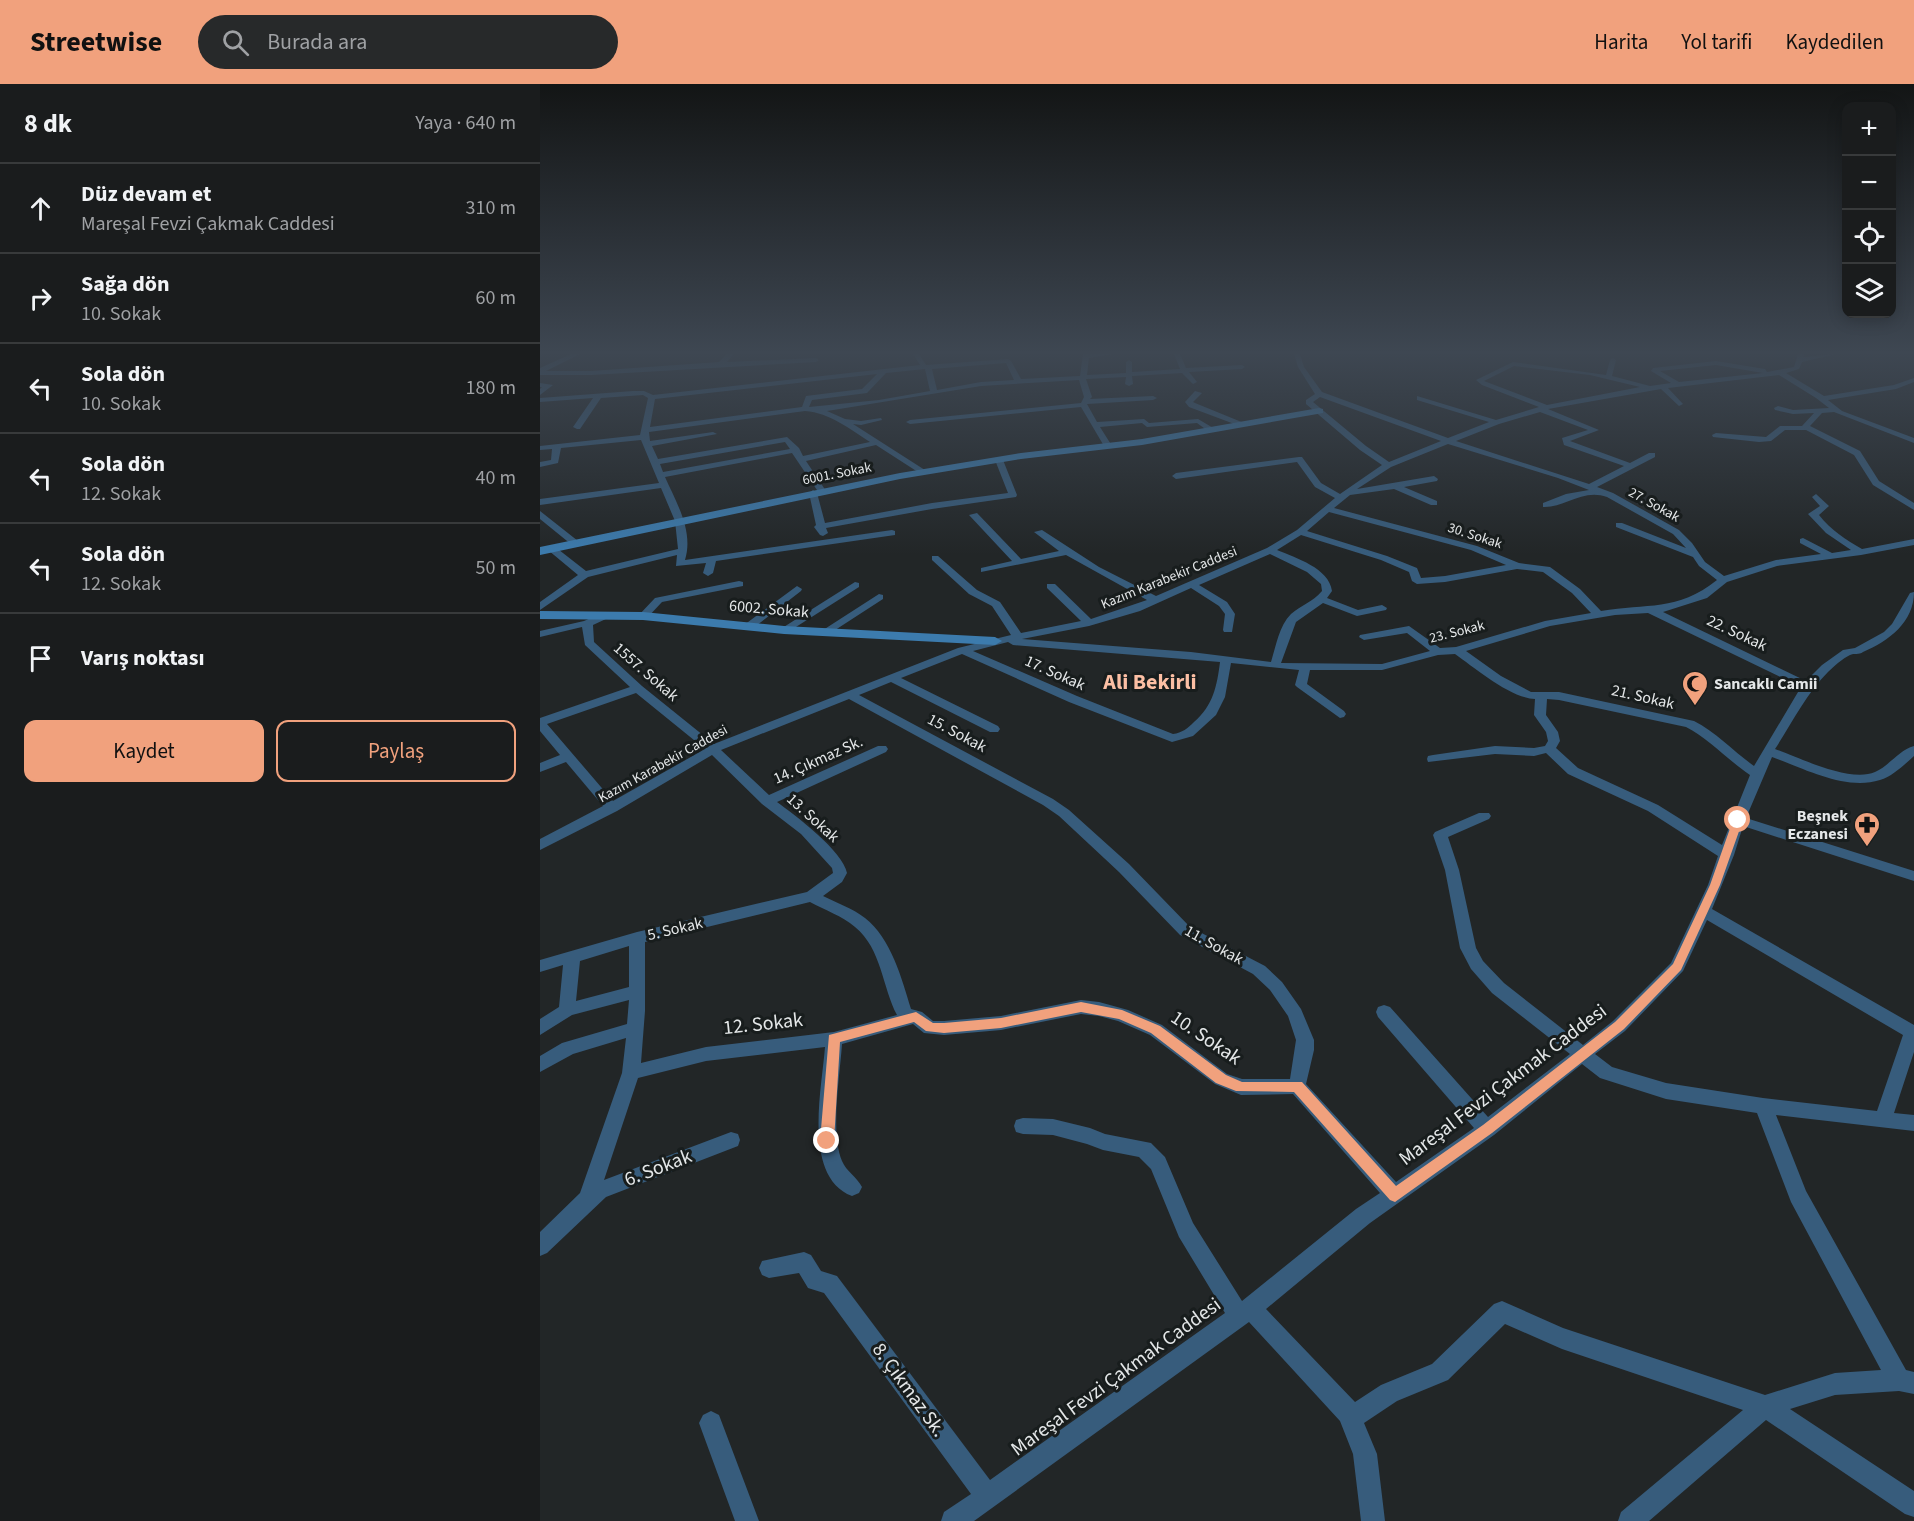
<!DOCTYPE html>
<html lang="tr">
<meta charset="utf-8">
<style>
:root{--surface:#1a1c1d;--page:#27292a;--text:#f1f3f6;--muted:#9fa1a4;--line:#383a3b;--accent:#f1a17d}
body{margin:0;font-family:"Source Sans 3",sans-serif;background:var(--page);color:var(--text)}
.controls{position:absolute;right:18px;top:18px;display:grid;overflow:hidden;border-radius:12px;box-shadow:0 3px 15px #0003}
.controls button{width:54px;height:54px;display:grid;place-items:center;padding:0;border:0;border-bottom:2px solid var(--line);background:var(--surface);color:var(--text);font:30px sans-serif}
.stop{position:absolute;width:18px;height:18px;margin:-14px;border:4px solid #f1a17d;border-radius:50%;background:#fff}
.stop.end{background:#f1a17d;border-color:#fff;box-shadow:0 2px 6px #0008}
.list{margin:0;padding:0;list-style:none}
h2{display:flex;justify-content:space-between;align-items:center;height:78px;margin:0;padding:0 24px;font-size:26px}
h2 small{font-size:20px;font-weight:400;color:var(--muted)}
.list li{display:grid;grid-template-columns:39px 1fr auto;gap:18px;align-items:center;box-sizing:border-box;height:90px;padding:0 24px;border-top:2px solid var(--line)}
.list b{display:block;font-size:22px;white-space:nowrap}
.list p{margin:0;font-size:20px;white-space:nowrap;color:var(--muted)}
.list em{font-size:20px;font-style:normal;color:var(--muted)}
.actions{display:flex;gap:12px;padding:18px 24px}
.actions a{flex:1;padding:14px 0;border:2px solid var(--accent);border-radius:12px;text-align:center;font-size:21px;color:var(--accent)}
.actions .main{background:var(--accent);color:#111}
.icon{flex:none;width:33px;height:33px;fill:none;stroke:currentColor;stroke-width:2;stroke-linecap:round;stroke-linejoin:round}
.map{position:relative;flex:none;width:1374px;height:1437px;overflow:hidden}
header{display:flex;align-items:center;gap:36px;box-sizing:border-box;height:84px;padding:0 30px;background:var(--accent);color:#111}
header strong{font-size:28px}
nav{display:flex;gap:33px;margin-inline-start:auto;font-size:21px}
.search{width:420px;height:54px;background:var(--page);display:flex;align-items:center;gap:15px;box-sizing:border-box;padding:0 21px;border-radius:33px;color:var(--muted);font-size:22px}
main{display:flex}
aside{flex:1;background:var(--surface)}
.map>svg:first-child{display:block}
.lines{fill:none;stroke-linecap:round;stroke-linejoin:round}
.street{fill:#375c7c;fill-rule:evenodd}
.secondary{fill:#3c7bad;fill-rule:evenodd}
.route{fill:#f1a17d}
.labels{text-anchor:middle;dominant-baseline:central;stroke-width:6;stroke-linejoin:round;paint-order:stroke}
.far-street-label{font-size:14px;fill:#e4e7e8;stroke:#181d1d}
.street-label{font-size:16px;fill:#e4e7e8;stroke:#181d1d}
.poi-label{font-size:16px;font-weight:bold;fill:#e4e7e8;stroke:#181d1d;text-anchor:start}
.near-street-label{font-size:20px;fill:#e4e7e8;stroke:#181d1d}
.district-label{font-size:22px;font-weight:bold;fill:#fcbfa4;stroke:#181d1d}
</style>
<header>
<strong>Streetwise</strong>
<div class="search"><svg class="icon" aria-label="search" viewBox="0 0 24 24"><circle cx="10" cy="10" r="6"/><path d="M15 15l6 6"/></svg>Burada ara</div>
<nav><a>Harita</a><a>Yol tarifi</a><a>Kaydedilen</a></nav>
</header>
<main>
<aside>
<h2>8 dk<small>Yaya · 640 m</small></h2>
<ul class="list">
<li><svg class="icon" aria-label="ahead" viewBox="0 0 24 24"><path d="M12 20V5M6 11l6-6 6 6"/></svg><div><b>Düz devam et</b><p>Mareşal Fevzi Çakmak Caddesi</p></div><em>310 m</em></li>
<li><svg class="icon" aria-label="right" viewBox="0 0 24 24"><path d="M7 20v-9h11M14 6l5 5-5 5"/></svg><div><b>Sağa dön</b><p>10. Sokak</p></div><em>60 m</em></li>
<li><svg class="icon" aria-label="left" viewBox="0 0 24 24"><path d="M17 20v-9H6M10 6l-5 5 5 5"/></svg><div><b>Sola dön</b><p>10. Sokak</p></div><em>180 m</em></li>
<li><svg class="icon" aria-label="left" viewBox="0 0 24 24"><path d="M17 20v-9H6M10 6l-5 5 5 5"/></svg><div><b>Sola dön</b><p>12. Sokak</p></div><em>40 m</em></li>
<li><svg class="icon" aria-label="left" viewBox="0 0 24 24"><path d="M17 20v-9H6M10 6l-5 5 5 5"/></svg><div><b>Sola dön</b><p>12. Sokak</p></div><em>50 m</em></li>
<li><svg class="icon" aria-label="arrive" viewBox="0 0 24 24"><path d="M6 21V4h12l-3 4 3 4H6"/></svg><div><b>Varış noktası</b></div></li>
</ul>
<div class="actions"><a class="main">Kaydet</a><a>Paylaş</a></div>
</aside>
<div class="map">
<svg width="1374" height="1437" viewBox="0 0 1374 1437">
<rect width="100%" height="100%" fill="#222627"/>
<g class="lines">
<path class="street" d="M 31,270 L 40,270 L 6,287 L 51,287 L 179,278 L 187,270 L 194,270 L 187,278 L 276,274 L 279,276 L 276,278 L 51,291 L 0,291 L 0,284 Z
M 373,270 L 379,270 L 386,281 L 468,275 L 471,277 L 481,295 L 540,292 L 543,270 L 573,270 L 549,274 L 547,291 L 586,289 L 586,278 L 589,276 L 592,278 L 592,288 L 640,285 L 634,270 L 640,270 L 646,284 L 702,281 L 705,283 L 702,285 L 649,288 L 657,298 L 653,300 L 642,289 L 592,292 L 593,300 L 589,302 L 585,300 L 586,293 L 546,295 L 552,313 L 550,315 L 613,312 L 617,314 L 613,316 L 547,320 L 557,338 L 604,335 L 609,339 L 658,335 L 675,345 L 668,347 L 657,339 L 607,343 L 602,339 L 560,343 L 572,362 L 568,364 L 564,362 L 541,323 L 370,340 L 366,338 L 370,336 L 541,319 L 544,313 L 539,296 L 441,302 L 287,327 L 305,335 L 321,337 L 341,334 L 342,336 L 321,341 L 313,340 L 388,388 L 381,390 L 336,361 L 266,377 L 286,407 L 282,410 L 279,409 L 252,369 L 125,393 C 136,418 154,447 145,476 L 352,446 L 355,447 L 355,451 L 176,477 L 173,489 L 168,492 L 163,489 L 166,479 L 136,482 L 137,471 L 48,493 L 0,526 L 0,518 L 38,491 L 8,466 L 8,462 L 14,462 L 46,487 L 138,465 L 135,437 L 121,404 L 0,421 L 0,415 L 119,399 L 101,356 L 21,364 L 18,379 L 0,383 L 0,378 L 11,376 L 12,365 L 0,366 L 0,362 L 100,351 L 108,314 L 103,311 L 61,314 L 40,345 L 37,345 L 33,343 L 53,314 L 0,318 L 0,314 L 93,307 L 104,307 L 113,311 L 380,281 ZM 466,279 L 474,296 L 441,298 L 397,306 L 392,285 ZM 385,285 L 390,307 L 339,316 L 269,323 L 272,316 L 327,309 L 346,289 ZM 337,290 L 322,305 L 266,312 L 262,323 L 110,343 L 115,315 ZM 265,327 C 290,329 310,345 330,358 L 263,372 L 259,364 L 247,353 L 118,375 L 112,362 L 177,350 L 173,348 L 110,357 L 109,348 ZM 245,358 L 250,365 L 123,388 L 120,380 Z
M 754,270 L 760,270 L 764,283 L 782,308 L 908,354 L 949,338 L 877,316 L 877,312 L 956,336 L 999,323 L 942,301 L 936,296 L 973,278 L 1066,291 L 1070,276 L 1073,274 L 1076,276 L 1072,292 L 1110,302 L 1131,299 L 1111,287 L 1113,284 L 1176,277 L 1225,285 L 1227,288 L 1254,283 L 1258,270 L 1264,270 L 1263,273 L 1296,270 L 1262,278 L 1259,285 L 1246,289 L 1284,312 L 1354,301 L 1374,294 L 1374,298 L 1356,305 L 1288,316 L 1302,327 L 1374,354 L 1374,359 L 1294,328 L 1282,329 L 1270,342 L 1320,367 L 1339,397 L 1374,419 L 1374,426 L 1333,401 L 1314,371 L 1266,346 L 1245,346 L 1231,357 L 1219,358 L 1173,353 L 1172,351 L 1176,349 L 1226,353 L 1240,342 L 1262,342 L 1274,329 L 1253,330 L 1235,326 L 1234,324 L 1238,322 L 1253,326 L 1289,324 L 1276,314 L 1239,291 L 1128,304 L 1143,320 L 1139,322 L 1121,305 L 1008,325 L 1059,346 L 1030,357 L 1090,379 L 1109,369 L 1115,369 L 1115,373 L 1057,403 L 1073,409 L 1139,446 L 1152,459 L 1165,478 L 1184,492 L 1236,476 L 1281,470 L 1260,459 L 1260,455 L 1263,454 L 1292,469 L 1311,466 L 1286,449 L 1268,430 L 1280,422 L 1272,413 L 1276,410 L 1289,422 L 1279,431 C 1291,446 1306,456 1322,465 L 1374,455 L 1374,461 L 1321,471 L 1237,482 L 1187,498 L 1167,514 L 1123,528 L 1266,597 L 1282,581 L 1303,566 L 1315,564 L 1344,548 L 1352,540 L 1370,509 L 1374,508 C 1374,538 1349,557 1323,568 C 1319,571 1314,569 1310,571 C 1303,574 1293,583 1288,588 C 1266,610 1252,639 1235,665 C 1260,674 1310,699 1335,688 C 1349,682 1359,666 1374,662 L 1374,672 C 1364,681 1353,692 1340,696 C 1305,707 1263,684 1232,673 L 1206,734 L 1374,787 L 1374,797 L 1203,742 L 1194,771 L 1172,825 L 1374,941 L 1374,968 L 1354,1029 L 1374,1031 L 1374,1047 L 1236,1031 L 1266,1107 L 1366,1286 L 1374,1288 L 1374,1310 L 1359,1307 L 1295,1311 L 1250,1325 L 1374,1407 L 1374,1433 L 1365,1430 L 1226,1336 L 1109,1437 L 1078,1437 L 1081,1428 L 1203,1326 L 1022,1265 L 965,1240 L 908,1296 L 857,1317 L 824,1339 L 837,1370 L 845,1437 L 821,1437 L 813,1370 L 800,1337 L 709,1238 L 434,1437 L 401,1437 L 404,1428 L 431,1410 L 284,1209 L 268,1204 L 259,1189 L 229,1194 L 222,1191 L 219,1184 L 222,1177 L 264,1168 L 271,1171 L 281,1187 L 297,1192 L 450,1396 L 685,1229 L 639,1153 L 611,1085 L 599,1073 L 563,1066 L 547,1060 L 513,1051 L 483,1050 L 476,1048 L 474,1042 L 476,1036 L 483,1034 L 513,1035 L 550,1044 L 565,1050 L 611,1059 L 625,1073 L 653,1139 L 702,1217 L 816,1125 L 840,1109 L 753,1010 L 701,1011 L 675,1000 L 610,951 L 578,937 L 559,932 L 541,930 L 461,946 L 404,951 L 384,949 L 373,940 L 302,960 C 300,991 290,1049 302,1077 C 306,1087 317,1093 322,1103 L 319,1109 L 312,1112 C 262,1093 282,1004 285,963 L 166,977 L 98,994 L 64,1096 L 191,1048 L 198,1050 L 200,1056 L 198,1062 L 66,1113 L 7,1169 L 0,1172 L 0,1148 L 40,1109 L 82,989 L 86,954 L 33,970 L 0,988 L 0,972 L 22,959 L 87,940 L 89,916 L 32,931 L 0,951 L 0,935 L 19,923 L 23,881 L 0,888 L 0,876 L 97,848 L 267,808 L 293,789 L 292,784 L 261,750 L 222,720 L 172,671 L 77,727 L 0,766 L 0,755 L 63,722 L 26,678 L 0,688 L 0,679 L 20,671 L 0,647 L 0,634 L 90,603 L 45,561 L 42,543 L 0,553 L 0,547 L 44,537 L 60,530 L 68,530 L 68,534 L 53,541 L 54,558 L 102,602 L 174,660 L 418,564 L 471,551 L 452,522 L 429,510 L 392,476 L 392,472 L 398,472 L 437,506 L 460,518 L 481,549 L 541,537 L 507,504 L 507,500 L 515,500 L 551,535 L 607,516 L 526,471 L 441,488 L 441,484 L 472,477 L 429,431 L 437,429 L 481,475 L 519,467 L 494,448 L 502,446 L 559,483 L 616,512 L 727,464 L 757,446 L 795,414 L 775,403 L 757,378 L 636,395 L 632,392 L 636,389 L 759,373 L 762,373 L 781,399 L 800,410 L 842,381 L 820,366 L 766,320 L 766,316 L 775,310 L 758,283 ZM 1176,281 L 1223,289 L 1139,298 L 1120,287 ZM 974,282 L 1050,291 L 1100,303 L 1007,321 L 944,297 ZM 780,313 L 901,357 L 849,378 L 826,362 L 773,318 ZM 1000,328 L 1048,346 L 1022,354 L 1024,361 L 1084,382 L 1049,400 L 916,357 L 959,340 ZM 908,360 L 1018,394 L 1049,406 L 1026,410 L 1003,419 L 1003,423 C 1024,424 1043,404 1067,413 L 1133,450 L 1146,464 L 1082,439 L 1076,439 L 1076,443 L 1153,473 L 1159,482 L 1177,496 C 1137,528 1107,519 1061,527 L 1040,505 L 1010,483 L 979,479 L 937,462 L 794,424 L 810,411 L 854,405 L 891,421 L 897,421 L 897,417 L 864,403 L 897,397 L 898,395 L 894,392 L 817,405 L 851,383 ZM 789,428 L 931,466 L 966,481 L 905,492 L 881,494 L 877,484 L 847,472 L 767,447 ZM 761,451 L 841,476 L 869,488 L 872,497 L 877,500 L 905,498 L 977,485 L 1003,488 L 1032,509 L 1051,529 L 1005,537 L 916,563 L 900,564 L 869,542 L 820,551 L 819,553 L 824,556 L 867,549 L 890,567 L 842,580 L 741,579 L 756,538 L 783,519 L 817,532 L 846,526 L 847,524 L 842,521 L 818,526 L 787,514 L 792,507 C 789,484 756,474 737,466 ZM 730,470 L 767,488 L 781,500 L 782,507 C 773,518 761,521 751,530 C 739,542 736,562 731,578 L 651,568 L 482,555 L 549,542 L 600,527 L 651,504 L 679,522 L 685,530 L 683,546 L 684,548 L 692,548 L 695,530 L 687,518 L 659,501 ZM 1108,529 L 1261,603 L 1214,682 C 1194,668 1176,648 1154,637 L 1019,608 L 991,608 L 961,592 L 926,567 L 1010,542 L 1075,531 ZM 468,558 L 473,561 L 680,578 C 677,602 673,622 654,638 C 648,644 642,649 633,650 L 537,612 L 433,567 ZM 422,570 L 529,618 L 632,658 L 653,652 L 676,631 L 685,613 L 691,579 L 759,586 L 755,601 L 757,603 L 800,634 L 804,633 L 806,630 L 804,627 L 767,600 L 770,586 L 842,586 L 898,571 L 915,570 C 935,584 970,614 995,615 L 994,631 L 1006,648 L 1008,657 L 1005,662 L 994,664 L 955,662 L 893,671 L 888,672 L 887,675 L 888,678 L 955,670 L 994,672 L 1006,669 L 1028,690 L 1108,727 L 1178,772 L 1168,801 L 1131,879 L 1073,937 L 1043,961 L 964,899 L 943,877 L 936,864 L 919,786 L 908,753 L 949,735 L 951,732 L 949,729 L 939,729 L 895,748 L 893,751 L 905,786 L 920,864 L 931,885 L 952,909 L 1030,970 L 948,1033 L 850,923 L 844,921 L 838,923 L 836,928 L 838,933 L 934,1044 L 856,1098 L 766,1000 L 774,966 L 774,956 L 761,925 L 742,898 L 725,882 L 650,843 L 589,780 L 529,726 L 513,715 L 319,611 L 351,598 L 450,648 L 458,648 L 460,645 L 458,642 L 361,594 ZM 96,609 L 165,665 L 73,717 L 7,640 ZM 309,615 L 503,721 L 519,732 L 579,788 L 640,851 L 713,890 L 730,906 L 748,932 L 756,956 L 750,995 L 702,995 L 687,990 L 622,941 L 588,926 L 559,918 L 541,916 L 461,932 L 404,937 L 393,937 L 382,928 L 371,925 C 362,895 351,854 325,834 C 312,824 297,819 283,812 L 302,798 L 307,789 C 303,767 255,731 237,718 L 346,668 L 348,665 L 346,662 L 338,662 L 229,711 L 181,666 ZM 1007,615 L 1019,616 L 1146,643 C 1168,654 1189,677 1210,691 L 1182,761 L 1118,721 L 1038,684 L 1016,664 L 1020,657 L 1018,648 L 1006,631 ZM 270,818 C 285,826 302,832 315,843 C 342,865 342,903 357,931 L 294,948 L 166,963 L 101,979 L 105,927 L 105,858 ZM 1167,836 L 1363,951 L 1337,1027 L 1223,1014 L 1126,999 L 1072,983 L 1055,970 L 1085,947 L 1143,887 ZM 89,862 L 89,903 L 36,917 L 40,877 ZM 1042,980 L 1060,994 L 1126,1015 L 1217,1029 L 1251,1118 L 1341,1286 L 1295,1289 L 1225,1311 L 1023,1244 L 962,1217 L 954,1220 L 892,1280 L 841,1301 L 815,1318 L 726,1225 L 830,1139 L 954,1051 Z
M 0,299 L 13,301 L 0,311 L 0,305 L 2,303 L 0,303 Z
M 655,307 L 662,309 L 653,318 L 655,319 L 704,339 L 697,341 L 649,323 L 645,318 Z
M 456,374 L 463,376 L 477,411 L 476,413 L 392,425 L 286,444 L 288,449 L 283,452 L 280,451 L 274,443 L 276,441 L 269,409 L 273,406 L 277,409 L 285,439 L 392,419 L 468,409 L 455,376 Z
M 0,427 L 38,457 L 38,461 L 32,461 L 0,435 Z
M 199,497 L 203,498 L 203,502 L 122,518 L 107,534 L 103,535 L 98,532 L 115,514 Z
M 315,498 L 319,499 L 319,503 L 248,548 L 240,548 L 239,546 Z
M 257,502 L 262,505 L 261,507 L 212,545 L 204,545 L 204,541 Z
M 339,510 L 343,511 L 343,515 L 289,550 L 281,550 L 280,548 Z
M 171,1327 L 179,1331 L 219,1437 L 195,1437 L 159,1339 L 163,1331 Z"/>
<path class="secondary" d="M 779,324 L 783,325 L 783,329 L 602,361 L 481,375 L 360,395 L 0,471 L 0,463 L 360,389 L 481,369 L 602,355 Z
M 0,527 L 103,528 L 244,542 L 455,553 L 462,557 L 455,561 L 244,550 L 103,536 L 0,535 Z"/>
</g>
<linearGradient id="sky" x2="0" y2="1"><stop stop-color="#131515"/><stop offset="0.57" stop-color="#3e4752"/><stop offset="1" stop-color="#3e4752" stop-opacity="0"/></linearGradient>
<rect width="1374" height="471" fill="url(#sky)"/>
<path class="route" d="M 1198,733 L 1203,736 L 1180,801 L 1141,886 L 1084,945 L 952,1049 L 855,1118 L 850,1116 L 754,1008 L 696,1007 L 676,999 L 611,949 L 579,935 L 541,928 L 461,944 L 404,949 L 386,947 L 374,938 L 300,958 L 294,1057 L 292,1061 L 287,1063 L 282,1061 L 280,1057 L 289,951 L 376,928 L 393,939 L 404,939 L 461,934 L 541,918 L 582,926 L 620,942 L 686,991 L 702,998 L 762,998 L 856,1102 L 943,1041 L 1075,938 L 1133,880 L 1170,801 L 1193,736 Z"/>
<defs>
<symbol id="mosque-pin" viewBox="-11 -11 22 30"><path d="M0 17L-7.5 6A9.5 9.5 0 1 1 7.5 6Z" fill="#f1a17d" stroke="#181d1d"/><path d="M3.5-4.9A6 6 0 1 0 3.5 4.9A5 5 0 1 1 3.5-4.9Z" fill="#111"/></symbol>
<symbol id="pharmacy-pin" viewBox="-11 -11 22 30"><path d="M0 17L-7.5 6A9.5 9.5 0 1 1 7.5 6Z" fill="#f1a17d" stroke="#181d1d"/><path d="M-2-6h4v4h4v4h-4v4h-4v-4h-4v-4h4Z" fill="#111"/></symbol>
</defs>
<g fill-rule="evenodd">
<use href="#mosque-pin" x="1140" y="585" width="30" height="40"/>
<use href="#pharmacy-pin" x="1312" y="726" width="30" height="40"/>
</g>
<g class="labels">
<g class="far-street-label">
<text transform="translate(297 390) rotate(-11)">6001. Sokak</text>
<text transform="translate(1114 421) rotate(29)">27. Sokak</text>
<text transform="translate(935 452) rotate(18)">30. Sokak</text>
<text transform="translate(629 494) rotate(-22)">Kazım Karabekir Caddesi</text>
<text transform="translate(917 548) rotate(-14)">23. Sokak</text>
<text transform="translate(123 680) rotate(-29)">Kazım Karabekir Caddesi</text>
</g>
<g class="street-label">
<text transform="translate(229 525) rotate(5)">6002. Sokak</text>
<text transform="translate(1197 549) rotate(25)">22. Sokak</text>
<text transform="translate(106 588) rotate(41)">1557. Sokak</text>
<text transform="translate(515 589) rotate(24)">17. Sokak</text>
<text transform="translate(1103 613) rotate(13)">21. Sokak</text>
<text transform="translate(417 649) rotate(28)">15. Sokak</text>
<text transform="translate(278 676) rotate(-24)">14. Çıkmaz Sk.</text>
<text transform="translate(273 734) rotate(42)">13. Sokak</text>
<text transform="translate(135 845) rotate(-13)">5. Sokak</text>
<text transform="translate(674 861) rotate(29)">11. Sokak</text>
</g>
<g class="poi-label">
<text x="1174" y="600">Sancaklı Camii</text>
<text x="1308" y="732" text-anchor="end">Beşnek<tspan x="1308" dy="18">Eczanesi</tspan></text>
</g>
<g class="near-street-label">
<text transform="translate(223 940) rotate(-6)">12. Sokak</text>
<text transform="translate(666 954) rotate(34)">10. Sokak</text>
<text transform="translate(963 1001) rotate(-37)">Mareşal Fevzi Çakmak Caddesi</text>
<text transform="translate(118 1084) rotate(-21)">6. Sokak</text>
<text transform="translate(576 1293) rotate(-36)">Mareşal Fevzi Çakmak Caddesi</text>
<text transform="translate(369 1306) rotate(54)">8. Çıkmaz Sk.</text>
</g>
<g class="district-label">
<text x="610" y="598">Ali Bekirli</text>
</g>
</g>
</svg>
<div class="controls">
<button>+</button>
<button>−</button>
<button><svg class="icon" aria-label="locate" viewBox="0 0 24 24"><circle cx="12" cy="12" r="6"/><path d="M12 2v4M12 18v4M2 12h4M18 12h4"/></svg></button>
<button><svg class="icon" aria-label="layers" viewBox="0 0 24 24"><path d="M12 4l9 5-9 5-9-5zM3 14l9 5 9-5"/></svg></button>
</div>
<div class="stop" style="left:1198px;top:736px"></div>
<div class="stop end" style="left:287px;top:1057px"></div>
</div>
</main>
